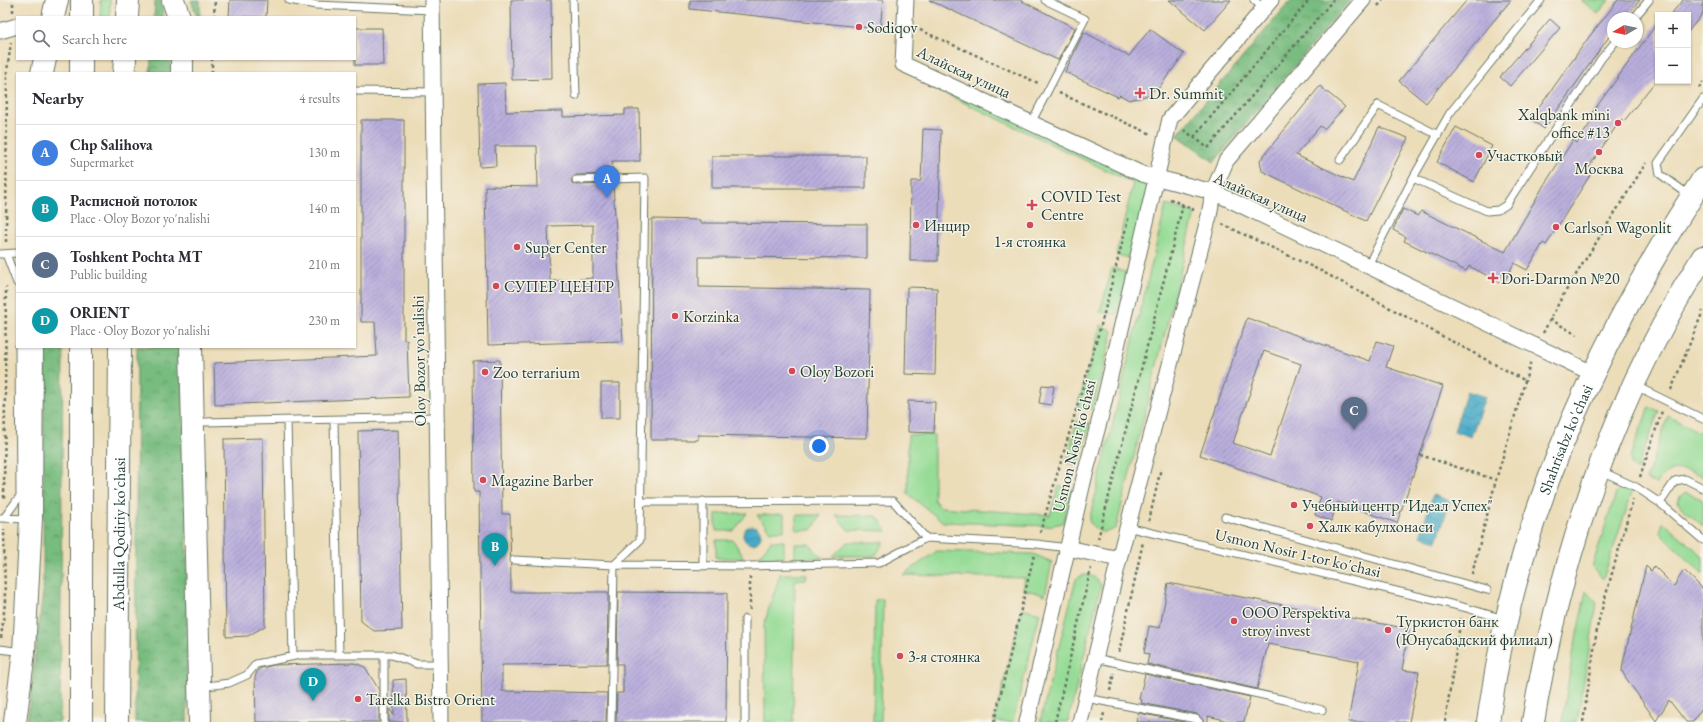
<!DOCTYPE html>
<meta charset="utf-8">
<style>
:root{--surface:#fff;--page:#f7f7f7;--text:#2b2b33;--muted:#7c7c81;--line:#e1e1e2;--accent:#7c3aed}
body{margin:0;font-family:"EB Garamond",serif;background:var(--page);color:var(--text)}
.controls{position:absolute;right:12px;top:12px;display:grid;overflow:hidden;border-radius:0px;box-shadow:0 1px 3px #0004}
.controls button{width:36px;height:36px;display:grid;place-items:center;padding:0;border:0;border-bottom:1px solid var(--line);background:var(--surface);color:var(--text);font:20px sans-serif}
.compass{position:absolute;left:1607px;top:12px;width:36px;height:36px;border-radius:50%;background:var(--surface);box-shadow:0 1px 3px #0004;rotate:261deg}
.you{position:absolute;left:819px;top:446px;width:14px;height:14px;margin:-10px;border:3px solid #fff;border-radius:50%;background:#1a73e8;box-shadow:0 0 0 6px #1a73e833}
.badge{display:grid;place-items:center;width:26px;height:26px;border-radius:50%;background:var(--accent);color:#fff;font-size:13px;font-weight:700}
.pin{position:absolute;translate:-50% -33px;filter:drop-shadow(0 1px 2px #0008)}
.pin::after{content:'';position:absolute;top:21px;width:14px;height:12px;background:inherit;clip-path:polygon(0 0,100% 0,50% 100%)}
.list{margin:0;padding:0;list-style:none}
h2{display:flex;justify-content:space-between;align-items:center;height:52px;margin:0;padding:0 16px;font-size:17px}
h2 small{font-size:13px;font-weight:400;color:var(--muted)}
.list li{display:grid;grid-template-columns:26px 1fr auto;gap:12px;align-items:center;box-sizing:border-box;height:56px;padding:0 16px;border-top:1px solid var(--line)}
.list b{display:block;font-size:15px;white-space:nowrap}
.list p{margin:0;font-size:13px;white-space:nowrap;color:var(--muted)}
.list em{font-size:13px;font-style:normal;color:var(--muted)}
.icon{flex:none;width:22px;height:22px;fill:none;stroke:currentColor;stroke-width:2;stroke-linecap:round;stroke-linejoin:round}
.map{position:relative;flex:none;width:1703px;height:722px;overflow:hidden}
.search{position:absolute;background:var(--surface);box-shadow:0 1px 3px #0004;left:16px;top:16px;width:340px;height:44px;display:flex;align-items:center;gap:10px;box-sizing:border-box;padding:0 14px;border-radius:0px;color:var(--muted);font-size:15px}
.panel{position:absolute;background:var(--surface);box-shadow:0 1px 3px #0004;left:16px;top:72px;width:340px;height:276px;border-radius:0px}
.map>svg:first-child{display:block}
.green{fill:#96dc96;stroke:#5a8c65}
.forest{fill:url(#forest-crowns);stroke:#4c7c5a}
.water{fill:url(#water-waves);stroke:#33747e}
.building{fill:url(#building-hatch);fill-rule:evenodd}
.lines{fill:none;stroke-linecap:round;stroke-linejoin:round}
.lane-casing{stroke:#677563;stroke-width:9}
.street-casing{stroke:#677563;stroke-width:17}
.primary-casing{stroke:#677563;stroke-width:24}
.path{stroke:#677563;stroke-width:2.5;stroke-dasharray:3 3;stroke-linecap:butt}
.lane{stroke:#fff;stroke-width:7}
.street{stroke:#fff;stroke-width:15}
.primary{stroke:#fff;stroke-width:22}
.poi-dot{fill:#d1495b;stroke:#f7f3e8;stroke-width:1.5}
.labels{text-anchor:middle;dominant-baseline:central;stroke-width:3;stroke-linejoin:round;paint-order:stroke}
.poi-label{font-size:16px;fill:#1f3d34;stroke:#f7f3e8;text-anchor:start}
.street-label{font-size:16px;fill:#1f3d34;stroke:#f7f3e8}
</style>
<div class="map">
<svg width="1703" height="722" viewBox="0 0 1703 722">
<defs>
<pattern id="forest-crowns" width="20" height="18" patternUnits="userSpaceOnUse"><rect width="20" height="18" fill="#78bc7f"/><path d="M2 6a3 3 0 1 1 6 0M12 15a3 3 0 1 1 6 0" fill="none" stroke="#629a69"/></pattern>
<pattern id="water-waves" width="16" height="10" patternUnits="userSpaceOnUse"><rect width="16" height="10" fill="#47aac7"/><path d="M0 5q4-4 8 0t8 0" fill="none" stroke="#3b8ca2"/></pattern>
<pattern id="building-hatch" width="6" height="6" patternUnits="userSpaceOnUse"><rect width="6" height="6" fill="#baafdd"/><path d="M-1 1l2-2M0 6l6-6M5 7l2-2" fill="none" stroke="#9790b4"/></pattern>
</defs>
<rect width="100%" height="100%" fill="#f7f3e8"/>
<filter id="ink" filterUnits="userSpaceOnUse"><feTurbulence type="fractalNoise" baseFrequency=".025" numOctaves="2"/><feDisplacementMap in="SourceGraphic" scale="8" xChannelSelector="R" yChannelSelector="G"/><feConvolveMatrix kernelMatrix="1 2 1 2 8 2 1 2 1" color-interpolation-filters="sRGB"/></filter>
<filter id="wash" filterUnits="userSpaceOnUse"><feTurbulence type="fractalNoise" baseFrequency=".012" numOctaves="4" result="noise"/><feDisplacementMap in="SourceGraphic" scale="16" xChannelSelector="R" yChannelSelector="G"/><feGaussianBlur stdDeviation="0.9" result="paint"/><feColorMatrix in="noise" values="0 0 0 0 0 0 0 0 0 0 0 0 0 0 0 0 0 1.4 0 .05"/><feComposite in="paint" operator="in"/></filter>
<g filter="url(#wash)">
<rect width="100%" height="100%" fill="#ecddb9"/>
<path class="green" d="M 101,0 L 110,0 L 110,17 L 100,17 Z
M 1581,0 L 1609,0 L 1598,14 Z
M 925,73 L 1147,179 L 1149,185 L 1131,258 L 1116,255 L 1133,183 L 929,86 Z
M 1166,205 L 1195,213 L 1116,528 C 1103,535 1097,533 1089,521 Z
M 1112,268 L 1128,273 L 1117,315 L 1100,312 Z
M 1101,325 L 1113,331 L 1093,408 L 1077,408 Z
M 1649,407 L 1659,411 L 1636,471 L 1631,466 L 1630,457 Z
M 1668,416 L 1703,434 L 1703,477 C 1686,467 1667,465 1657,484 L 1646,480 Z
M 1077,421 L 1090,423 L 1078,464 L 1066,463 Z
M 908,435 L 934,435 L 934,500 L 940,507 L 1050,515 L 1059,486 L 1072,489 L 1063,523 L 1048,526 L 943,522 L 908,494 Z
M 1621,489 L 1633,490 L 1603,579 L 1592,567 L 1616,493 Z
M 1686,492 L 1703,500 L 1703,526 L 1679,505 L 1678,501 L 1680,496 Z
M 747,513 L 734,531 L 716,531 L 716,514 Z
M 784,514 L 784,531 L 770,531 L 757,515 Z
M 796,515 L 821,515 L 812,530 L 796,530 Z
M 836,515 L 877,516 L 887,531 L 848,530 Z
M 1663,522 L 1703,556 L 1703,574 L 1660,533 Z
M 716,540 L 733,540 L 744,558 L 716,558 Z
M 771,541 L 784,541 L 784,557 L 758,557 Z
M 847,542 L 884,542 L 875,556 L 833,556 Z
M 795,544 L 809,544 L 823,558 L 795,558 Z
M 937,551 L 1033,554 L 1052,562 L 1045,595 L 1023,589 L 1025,578 L 903,575 Z
M 780,574 L 807,574 L 806,579 L 795,580 L 793,722 L 765,722 L 764,624 Z
M 1083,575 C 1092,575 1096,577 1101,585 L 1068,722 L 1040,722 L 1076,579 Z
M 1586,591 L 1597,603 L 1577,722 L 1562,722 L 1572,658 Z
M 883,599 L 881,722 L 873,722 L 875,600 Z
M 1022,608 L 1040,613 L 1013,722 L 994,722 Z"/>
<path class="forest" d="M 155,0 L 160,0 L 164,17 L 154,17 Z
M 191,0 L 200,0 L 200,17 L 197,17 Z
M 1291,0 L 1350,0 L 1214,162 L 1177,135 Z
M 151,59 L 170,59 L 170,73 L 150,73 Z
M 44,347 L 63,347 L 60,722 L 27,722 L 43,591 Z
M 137,347 L 181,347 L 187,514 L 187,722 L 135,722 Z"/>
<path class="water" d="M 1467,391 L 1485,397 L 1471,437 L 1454,431 Z
M 1433,495 L 1450,501 L 1437,541 L 1420,536 Z
M743 535a9 9 0 1 1 18 0a9 9 0 1 1-18 0Z"/>
<g id="blocks">
<path class="building" d="M 230,0 L 267,0 L 266,17 L 229,17 Z
M 511,0 L 551,0 L 552,79 L 512,80 Z
M 690,0 L 883,0 L 880,29 L 690,9 Z
M 929,0 L 1020,0 L 1075,28 L 1058,60 Z
M 1169,0 L 1231,0 L 1205,30 Z
M 1467,0 L 1511,0 L 1426,103 L 1399,81 Z
M 1618,0 L 1640,0 L 1625,18 L 1613,18 L 1613,31 L 1544,129 L 1531,119 L 1589,37 Z
M 1683,0 L 1703,0 L 1703,13 L 1688,32 L 1688,15 L 1670,15 Z
M 1550,19 L 1560,28 L 1510,86 L 1500,77 Z
M 1658,22 L 1658,78 L 1624,121 L 1621,119 L 1587,170 L 1592,172 L 1546,245 L 1543,243 L 1527,270 L 1514,263 L 1503,284 L 1469,266 L 1466,271 L 1404,241 L 1406,237 L 1393,230 L 1403,209 L 1418,216 L 1421,211 L 1505,252 L 1544,185 L 1573,140 L 1577,143 L 1593,119 L 1589,117 Z
M 355,28 L 382,28 L 383,65 L 355,65 Z
M 1150,29 L 1184,54 L 1158,89 L 1156,87 L 1149,95 L 1129,100 L 1120,95 L 1118,97 L 1065,72 L 1084,32 L 1129,56 Z
M 505,83 L 506,112 L 563,111 L 563,117 L 625,115 L 625,109 L 639,109 L 640,161 L 612,161 L 613,174 L 576,175 L 571,180 L 572,183 L 576,185 L 613,184 L 623,341 L 488,345 L 485,186 L 538,187 L 537,146 L 495,146 L 496,166 L 480,167 L 478,84 ZM 593,225 L 593,278 L 550,281 L 548,226 Z
M 1320,86 L 1345,107 L 1324,129 L 1320,126 L 1296,155 L 1353,182 L 1379,127 L 1408,138 L 1366,221 L 1262,171 L 1260,160 Z
M 361,120 L 404,120 L 404,340 L 407,340 L 409,397 L 215,405 L 214,363 L 377,356 L 375,322 L 361,322 Z
M 1456,127 L 1492,146 L 1474,182 L 1437,162 Z
M 923,129 L 941,130 L 938,261 L 910,261 L 911,181 L 921,181 Z
M 712,156 L 866,156 L 866,188 L 712,188 Z
M 652,219 L 700,220 L 700,223 L 867,224 L 867,258 L 699,257 L 699,287 L 870,290 L 867,438 L 698,435 L 698,440 L 651,440 Z
M 907,287 L 937,288 L 935,375 L 905,374 Z
M 1247,318 L 1370,361 L 1377,341 L 1393,346 L 1386,367 L 1443,386 L 1397,523 L 1338,502 L 1331,521 L 1315,515 L 1321,497 L 1200,455 ZM 1264,351 L 1301,364 L 1270,456 L 1233,443 Z
M 500,360 L 502,514 L 510,514 L 511,592 L 608,592 L 607,664 L 502,665 L 502,691 L 607,693 L 606,722 L 482,722 L 479,492 L 474,492 L 473,361 Z
M 601,383 L 620,383 L 620,418 L 601,418 Z
M 1042,385 L 1054,386 L 1051,405 L 1039,403 Z
M 908,401 L 935,402 L 934,433 L 908,432 Z
M 398,430 L 402,630 L 374,631 L 361,621 L 358,431 Z
M 263,438 L 265,626 L 248,636 L 226,637 L 224,439 Z
M 1646,566 L 1651,571 L 1654,566 L 1674,586 L 1684,570 L 1703,589 L 1703,706 L 1693,722 L 1686,722 L 1669,700 L 1656,721 L 1626,678 L 1622,671 L 1623,663 Z
M 1168,583 L 1409,629 L 1402,670 L 1419,672 L 1409,722 L 1348,722 L 1359,661 L 1268,644 L 1257,689 L 1147,664 L 1149,654 L 1144,653 L 1149,626 L 1160,628 Z
M 618,592 L 727,593 L 726,722 L 616,722 L 617,693 L 623,693 L 623,664 L 617,664 Z
M 354,663 L 365,667 L 379,690 L 379,722 L 256,722 L 255,678 L 257,671 L 261,668 L 274,665 Z
M 1145,674 L 1250,697 L 1244,722 L 1233,722 L 1208,716 L 1208,722 L 1204,722 L 1197,714 L 1141,703 L 1142,700 L 1139,699 Z
M 406,679 L 407,722 L 389,722 L 389,708 L 394,716 L 393,680 Z
M 1138,713 L 1185,722 L 1136,722 Z"/>
</g>
</g>
<g filter="url(#ink)">
<use href="#blocks" fill-opacity="0" stroke="#677563" stroke-width="1"/>
<g class="lines">
<defs>
<path id="lane" d="M 289,0 L 316,5 L 432,10
M 573,0 L 576,96
M 1254,0 L 1264,9
M 1541,0 L 1450,113 L 1413,178 L 1487,211 L 1498,210 L 1506,205 L 1601,59 L 1615,42
M 1634,18 L 1649,0
M 355,91 L 434,92
M 1031,123 L 1085,19 L 1045,0
M 1340,160 L 1378,105 L 1438,135
M 576,180 L 645,178 L 640,540 L 614,565 L 611,722
M 1689,195 L 1660,174 L 1658,163 L 1703,99
M 0,254 L 17,253
M 6,254 L 17,283
M 1367,267 L 1413,178
M 1636,386 L 1703,419
M 334,420 L 339,655
M 287,421 L 293,656
M 205,422 L 437,417
M 1601,471 L 1636,487 L 1660,503
M 1703,488 L 1685,479 L 1675,481 L 1660,503 L 1703,540
M 641,502 L 893,501 L 926,538
M 1225,517 L 1487,590
M 0,518 L 30,519
M 4,518 L 20,496 L 19,347
M 1127,527 L 1463,607 L 1504,619
M 514,560 L 614,565 L 750,566 L 879,563 L 926,538 L 1037,544 L 1068,548
M 703,566 L 703,501
M 0,649 L 22,652
M 1095,658 L 1285,700 L 1322,710
M 200,687 L 229,683 L 247,675 L 256,664 L 300,655 L 392,655 L 417,664 L 440,664
M 1086,698 L 1196,719 L 1199,722
M 384,722 L 384,655
M 745,722 L 745,619"/>
<path id="street" d="M 432,0 L 441,722
M 906,0 L 903,64 L 1142,174 L 1213,192 L 1226,198 L 1592,373
M 0,31 L 17,26
M 1068,548 L 1119,559
M 1027,722 L 1084,478 L 1101,415 L 1170,119 L 1271,0
M 1080,722 L 1119,559 L 1209,216 L 1213,192 L 1226,161 L 1363,0"/>
<g id="primary">
<path d="M 173,0 L 179,17"/>
<path d="M 53,17 L 57,0"/>
<path d="M 82,17 L 82,0"/>
<path d="M 127,17 L 128,0"/>
<path d="M 182,59 L 182,73"/>
<path d="M 42,73 L 45,59"/>
<path d="M 81,73 L 81,59"/>
<path d="M 124,73 L 125,59"/>
<path d="M 191,347 L 200,722"/>
<path d="M 15,722 L 24,652 L 31,519 L 32,347"/>
<path d="M 81,722 L 81,347"/>
<path id="s1" d="M 117,722 L 120,347"/>
<path id="s2" d="M 1488,722 C 1495,677 1502,633 1514,589 C 1552,442 1620,306 1703,179"/>
<path d="M 1533,722 C 1560,558 1613,398 1703,257"/>
</g>
</defs>
<use href="#lane" class="lane-casing"/>
<use href="#street" class="street-casing"/>
<use href="#primary" class="primary-casing"/>
<path class="path" d="M 1378,6 L 1383,0
M 13,12 L 13,0
M 214,17 L 215,0
M 920,30 L 1040,84
M 212,73 L 212,59
M 1699,88 L 1703,82
M 1059,93 L 1151,134
M 1184,130 L 1208,148 L 1333,0
M 1194,137 L 1309,0
M 1170,199 L 1194,210
M 1222,224 L 1321,271 L 1524,380
M 6,242 L 7,71 L 11,43
M 1550,319 L 1577,335
M 1543,333 L 1562,297 L 1646,163
M 1671,390 L 1703,311
M 1420,455 L 1496,480
M 1640,477 L 1662,411
M 4,498 L 6,287
M 1149,521 L 1161,468
M 1040,533 L 1101,325 L 1129,216
M 1098,539 L 1183,205
M 1472,574 L 1496,480 L 1531,361
M 750,577 L 750,610
M 1,638 L 5,603 L 4,529
M 1119,652 L 1143,542
M 1110,691 L 1114,673
M 994,722 L 1034,555
M 1055,722 L 1091,568
M 1102,722 L 1104,713
M 1445,722 L 1461,618
M 1583,722 L 1598,623 L 1633,499"/>
<use href="#lane" class="lane"/>
<use href="#street" class="street"/>
<use href="#primary" class="primary"/>
</g>
</g>
<g class="poi-dot">
<circle cx="859" cy="27" r="4"/>
<path d="M1138 87h4v4h4v4h-4v4h-4v-4h-4v-4h4z"/>
<circle cx="1618" cy="123" r="4"/>
<circle cx="1599" cy="152" r="4"/>
<circle cx="1479" cy="155" r="4"/>
<path d="M1030 199h4v4h4v4h-4v4h-4v-4h-4v-4h4z"/>
<circle cx="916" cy="225" r="4"/>
<circle cx="1030" cy="225" r="4"/>
<circle cx="1556" cy="227" r="4"/>
<circle cx="517" cy="247" r="4"/>
<path d="M1491 272h4v4h4v4h-4v4h-4v-4h-4v-4h4z"/>
<circle cx="496" cy="286" r="4"/>
<circle cx="675" cy="316" r="4"/>
<circle cx="792" cy="371" r="4"/>
<circle cx="485" cy="372" r="4"/>
<circle cx="483" cy="480" r="4"/>
<circle cx="1294" cy="505" r="4"/>
<circle cx="1310" cy="526" r="4"/>
<circle cx="1234" cy="621" r="4"/>
<circle cx="1388" cy="630" r="4"/>
<circle cx="900" cy="656" r="4"/>
<circle cx="358" cy="699" r="4"/>
</g>
<g class="labels">
<g class="poi-label">
<text x="867" y="27">Sodiqov</text>
<text x="1149" y="93">Dr. Summit</text>
<text x="1610" y="114" text-anchor="end">Xalqbank mini<tspan x="1610" dy="18">office #13</tspan></text>
<text x="1487" y="155">Участковый</text>
<text x="1599" y="168" text-anchor="middle">Москва</text>
<text x="1041" y="196">COVID Test<tspan x="1041" dy="18">Centre</tspan></text>
<text x="924" y="225">Инцир</text>
<text x="1564" y="227">Carlson Wagonlit</text>
<text x="1030" y="241" text-anchor="middle">1-я стоянка</text>
<text x="525" y="247">Super Center</text>
<text x="1501" y="278">Dori-Darmon №20</text>
<text x="504" y="286">СУПЕР ЦЕНТР</text>
<text x="683" y="316">Korzinka</text>
<text x="800" y="371">Oloy Bozori</text>
<text x="493" y="372">Zoo terrarium</text>
<text x="491" y="480">Magazine Barber</text>
<text x="1302" y="505">Учебный центр "Идеал Успех"</text>
<text x="1318" y="526">Халк кабулхонаси</text>
<text x="1242" y="612">ООО Perspektiva<tspan x="1242" dy="18">stroy invest</tspan></text>
<text x="1396" y="621">Туркистон банк<tspan x="1396" dy="18">(Юнусабадский филиал)</tspan></text>
<text x="908" y="656">3-я стоянка</text>
<text x="366" y="699">Tarelka Bistro Orient</text>
</g>
<g class="street-label">
<text transform="translate(964 72) rotate(25)">Алайская улица</text>
<text transform="translate(1261 197) rotate(24)">Алайская улица</text>
<text transform="translate(419 361) rotate(-91)">Oloy Bozor yo'nalishi</text>
<text stroke="none"><textPath href="#s2" startOffset="294">Shahrisabz ko'chasi</textPath></text>
<text transform="translate(1074 446) rotate(-76)">Usmon Nosir ko'chasi</text>
<text stroke="none"><textPath href="#s1" startOffset="188">Abdulla Qodiriy ko'chasi</textPath></text>
<text transform="translate(1298 553) rotate(13)">Usmon Nosir 1-tor ko'chasi</text>
</g>
</g>
</svg>
<div class="controls">
<button>+</button>
<button>−</button>
</div>
<svg class="compass" viewBox="-18 -18 36 36"><path d="M0-13l5 13h-10z" fill="#e53935"/><path d="M0 13l5-13h-10z" fill="#7c7c81"/></svg>
<div class="you"></div>
<div class="pin badge" style="left:607px;top:198px;background:#3f7fe0">A</div>
<div class="pin badge" style="left:495px;top:566px;background:#0f9aa8">B</div>
<div class="pin badge" style="left:1354px;top:430px;background:#5c6f8a">C</div>
<div class="pin badge" style="left:313px;top:701px;background:#0f9aa8">D</div>
<div class="search"><svg class="icon" aria-label="search" viewBox="0 0 24 24"><circle cx="10" cy="10" r="6"/><path d="M15 15l6 6"/></svg>Search here</div>
<section class="panel">
<h2>Nearby<small>4 results</small></h2>
<ul class="list">
<li><span class="badge" style="background:#3f7fe0">A</span><div><b>Chp Salihova</b><p>Supermarket</p></div><em>130 m</em></li>
<li><span class="badge" style="background:#0f9aa8">B</span><div><b>Расписной потолок</b><p>Place · Oloy Bozor yo'nalishi</p></div><em>140 m</em></li>
<li><span class="badge" style="background:#5c6f8a">C</span><div><b>Toshkent Pochta MT</b><p>Public building</p></div><em>210 m</em></li>
<li><span class="badge" style="background:#0f9aa8">D</span><div><b>ORIENT</b><p>Place · Oloy Bozor yo'nalishi</p></div><em>230 m</em></li>
</ul>
</section>
</div>
